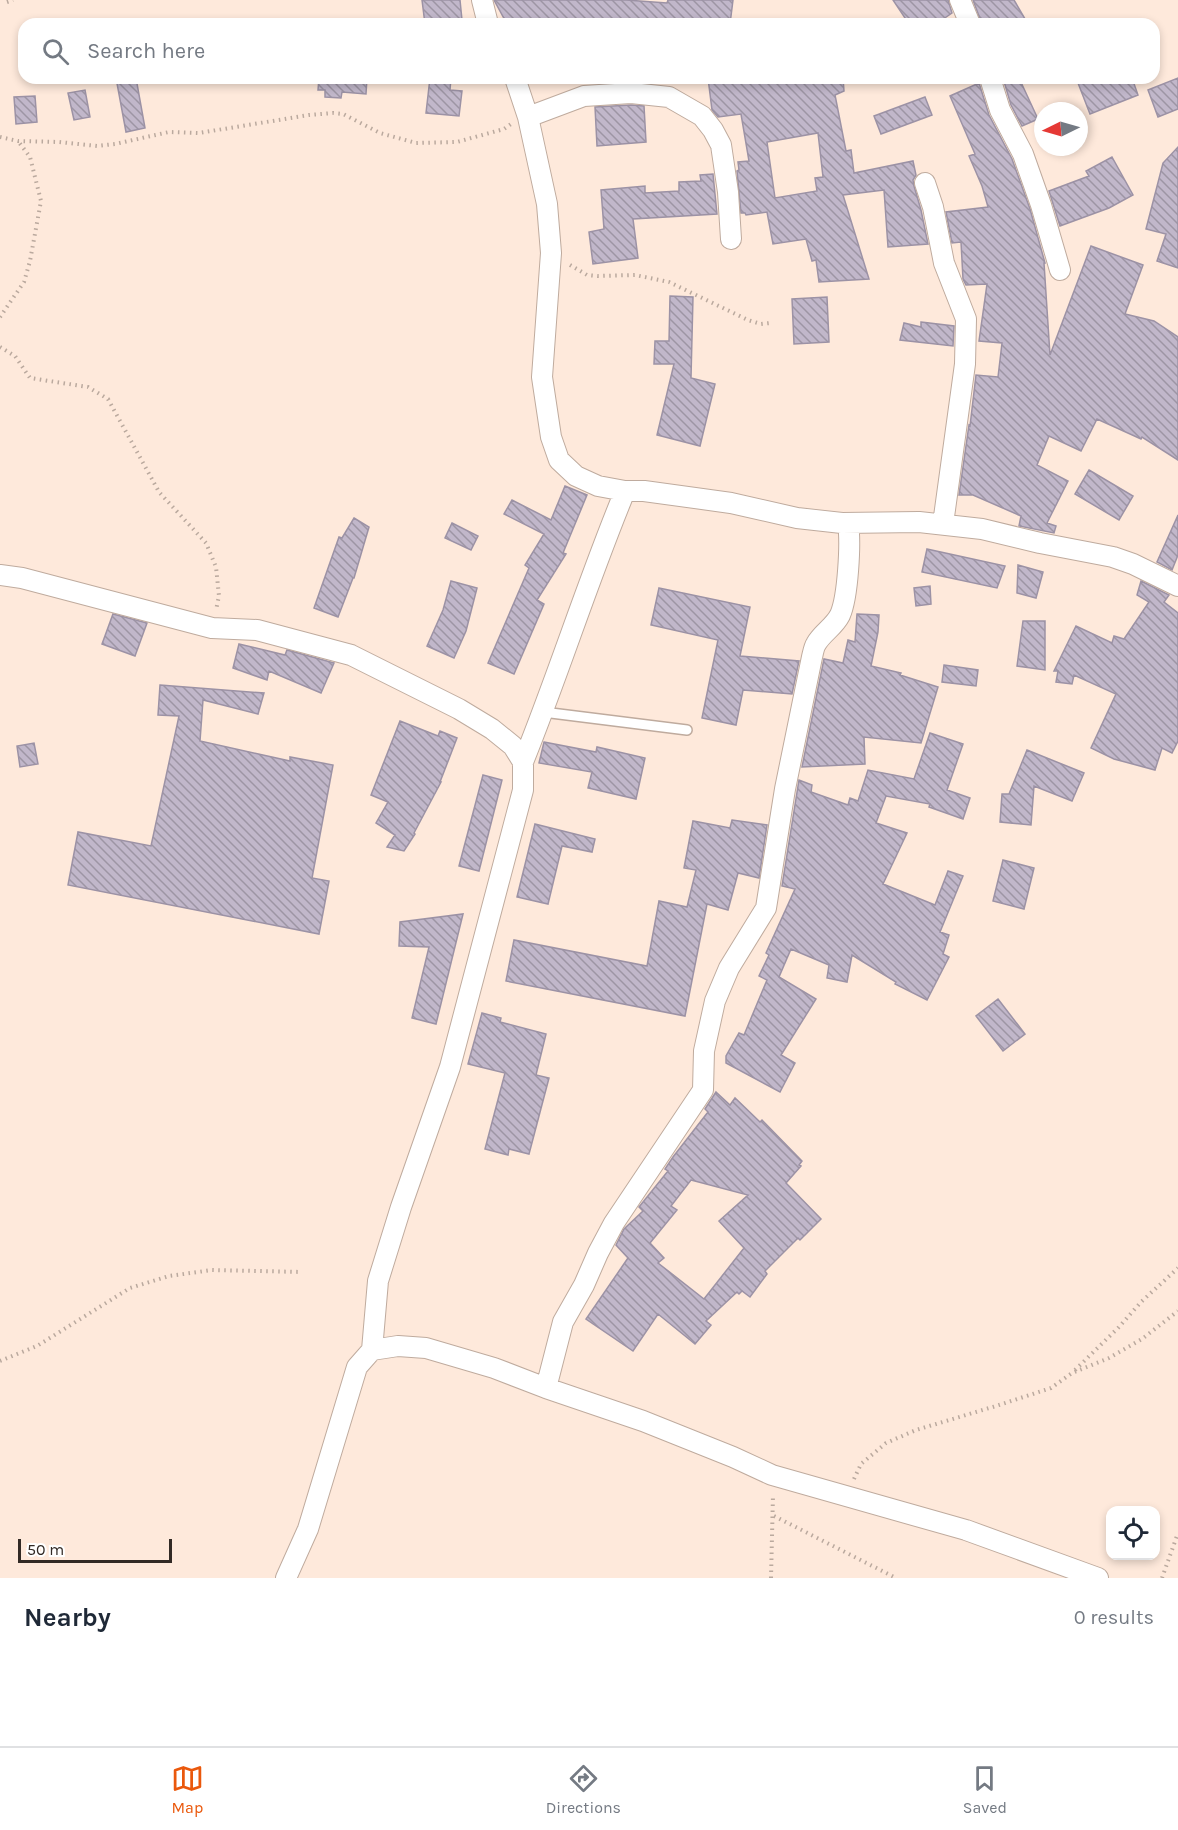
<!DOCTYPE html>
<style>
:root{--surface:#fff;--page:#f2f2f3;--text:#1f2937;--muted:#747a83;--line:#e0e1e3;--accent:#ea580c}
body{margin:0;font-family:Karla,sans-serif;background:var(--page);color:var(--text)}
.controls{position:absolute;right:18px;bottom:18px;display:grid;overflow:hidden;border-radius:12px;box-shadow:0 3px 9px #0003}
.controls button{width:54px;height:54px;display:grid;place-items:center;padding:0;border:0;border-bottom:2px solid var(--line);background:var(--surface);color:var(--text);font:30px sans-serif}
.compass{position:absolute;left:1034px;top:102px;width:54px;height:54px;border-radius:50%;background:var(--surface);box-shadow:0 3px 9px #0003;rotate:265deg}
.scale{position:absolute;left:18px;bottom:15px;width:154px;box-sizing:border-box;padding-left:6px;border:3px solid #322a25;border-top:0;font-size:16px;line-height:21px;white-space:nowrap;color:#322a25;-webkit-text-stroke:4px #fff;paint-order:stroke}
.list{margin:0;padding:0;list-style:none}
h2{display:flex;justify-content:space-between;align-items:center;height:78px;margin:0;padding:0 24px;font-size:26px}
h2 small{font-size:20px;font-weight:400;color:var(--muted)}
.icon{flex:none;width:33px;height:33px;fill:none;stroke:currentColor;stroke-width:2;stroke-linecap:round;stroke-linejoin:round}
.map{position:relative;flex:none;width:1178px;height:1578px;overflow:hidden}
.search{position:absolute;background:var(--surface);box-shadow:0 3px 9px #0003;left:18px;right:18px;top:18px;height:66px;display:flex;align-items:center;gap:15px;box-sizing:border-box;padding:0 21px;border-radius:18px;color:var(--muted);font-size:22px}
.sheet{height:168px;background:var(--surface)}
nav{display:flex;justify-content:space-around;align-items:center;box-sizing:border-box;height:84px;border-top:2px solid var(--line);background:var(--surface);font-size:16px;color:var(--muted)}
nav a{display:grid;justify-items:center;gap:3px}
nav .on{color:var(--accent)}
.map>svg:first-child{display:block}
.building{fill:url(#building-back-hatch);stroke:#9c92a5;stroke-width:1.5;fill-rule:evenodd}
.lines{fill:none;stroke-linecap:round;stroke-linejoin:round}
.service-casing{stroke:#bfab9e;stroke-width:12}
.minor-casing{stroke:#bfab9e;stroke-width:22}
.path{stroke:#baa99e;stroke-width:4;stroke-dasharray:1.5 4.5;stroke-linecap:butt}
.service{stroke:#fff;stroke-width:9}
.minor{stroke:#fff;stroke-width:20}
</style>
<div class="map">
<svg width="1178" height="1578" viewBox="0 0 1178 1578">
<defs>
<pattern id="building-back-hatch" width="6" height="6" patternUnits="userSpaceOnUse" patternTransform="scale(1.5)"><rect width="6" height="6" fill="#c1b7ca"/><path d="M-1 5l2 2M0 0l6 6M5-1l2 2" fill="none" stroke="#9d95a4"/></pattern>
</defs>
<rect width="100%" height="100%" fill="#fee9db"/>
<path class="building" d="M 422,0 L 460,0 L 462,20 L 425,24 Z
M 494,0 L 626,0 L 667,3 L 668,0 L 733,0 L 730,24 L 507,24 Z
M 893,0 L 948,0 L 952,13 L 936,24 L 909,24 Z
M 973,0 L 1014,0 L 1028,24 L 982,24 Z
M 116,78 L 136,78 L 145,128 L 126,132 Z
M 319,78 L 367,78 L 366,94 L 342,92 L 341,98 L 325,97 L 325,90 L 318,90 Z
M 430,78 L 451,78 L 450,90 L 462,91 L 459,116 L 426,113 Z
M 708,78 L 843,78 L 844,91 L 835,95 L 846,151 L 851,150 L 854,173 L 913,161 L 916,175 L 913,180 L 914,186 L 921,210 L 928,244 L 888,247 L 884,190 L 843,195 L 869,279 L 819,282 L 816,260 L 812,261 L 806,239 L 773,244 L 767,212 L 746,215 L 745,213 L 741,213 L 737,171 L 739,170 L 738,162 L 749,161 L 741,114 L 718,117 L 712,110 ZM 818,133 L 823,177 L 815,178 L 817,191 L 775,198 L 767,142 Z
M 1003,78 L 1019,78 L 1038,119 L 1022,126 L 1011,105 Z
M 1090,78 L 1132,78 L 1138,95 L 1090,114 L 1078,83 Z
M 1178,78 L 1178,109 L 1158,117 L 1148,90 Z
M 979,83 L 989,115 L 1012,159 L 1030,209 L 1045,263 L 1044,263 L 1050,355 L 1091,246 L 1143,265 L 1125,314 L 1154,321 L 1178,337 L 1178,460 L 1142,437 L 1141,439 L 1097,419 L 1081,451 L 1049,436 L 1037,465 L 1068,481 L 1047,523 L 1056,526 L 1054,533 L 1019,526 L 1021,516 L 973,495 L 959,495 L 969,425 L 970,426 L 976,375 L 998,377 L 1002,343 L 979,341 L 987,284 L 966,285 L 963,279 L 961,242 L 952,243 L 946,212 L 988,207 L 982,186 L 969,156 L 975,154 L 950,96 Z
M 85,90 L 90,117 L 74,120 L 68,93 Z
M 35,96 L 37,122 L 16,124 L 14,97 Z
M 925,97 L 932,115 L 881,134 L 874,116 Z
M 631,105 L 644,106 L 646,142 L 597,146 L 595,107 Z
M 1178,147 L 1178,268 L 1157,261 L 1166,234 L 1146,229 L 1163,163 Z
M 1112,157 L 1133,195 L 1109,208 L 1060,226 L 1049,191 L 1089,176 L 1086,171 Z
M 713,174 L 717,214 L 633,219 L 638,258 L 593,264 L 589,232 L 604,229 L 601,190 L 645,186 L 645,193 L 679,191 L 679,182 L 701,181 L 700,175 Z
M 670,296 L 693,297 L 691,378 L 715,384 L 700,446 L 657,435 L 674,364 L 654,364 L 655,341 L 669,341 Z
M 827,297 L 829,342 L 794,344 L 792,299 Z
M 921,322 L 954,326 L 953,346 L 900,340 L 904,323 L 921,327 Z
M 1089,470 L 1133,496 L 1119,520 L 1075,494 Z
M 565,486 L 587,495 L 563,553 L 566,554 L 537,600 L 544,604 L 514,674 L 488,663 L 529,568 L 525,565 L 544,534 L 504,514 L 512,500 L 551,520 Z
M 1178,515 L 1178,555 L 1172,570 L 1157,562 Z
M 354,518 L 369,527 L 354,578 L 353,578 L 338,617 L 314,608 L 339,537 L 342,538 Z
M 452,523 L 478,536 L 471,550 L 445,538 Z
M 927,549 L 1005,566 L 997,588 L 922,572 Z
M 1018,565 L 1043,572 L 1036,598 L 1017,593 Z
M 451,581 L 477,588 L 466,631 L 454,658 L 427,646 L 443,610 Z
M 1141,581 L 1169,595 L 1164,602 L 1178,613 L 1178,741 L 1172,753 L 1162,748 L 1155,770 L 1114,759 L 1091,748 L 1116,694 L 1074,675 L 1072,684 L 1056,682 L 1058,671 L 1054,671 L 1076,626 L 1112,643 L 1114,636 L 1124,639 L 1149,602 L 1137,595 Z
M 930,586 L 931,604 L 916,606 L 914,588 Z
M 659,588 L 750,607 L 740,656 L 799,661 L 792,694 L 743,690 L 736,725 L 702,718 L 718,640 L 651,625 Z
M 113,614 L 147,623 L 135,656 L 102,644 Z
M 857,614 L 879,615 L 878,632 L 871,666 L 901,673 L 900,675 L 938,687 L 921,743 L 864,737 L 865,764 L 802,767 L 824,659 L 843,663 L 848,640 L 855,642 Z
M 1023,621 L 1045,621 L 1045,670 L 1017,666 Z
M 239,644 L 285,655 L 287,650 L 334,663 L 321,693 L 269,671 L 267,680 L 233,668 Z
M 944,665 L 978,670 L 976,686 L 942,682 Z
M 160,685 L 264,693 L 258,714 L 203,700 L 200,741 L 290,761 L 290,757 L 333,765 L 312,878 L 329,881 L 319,934 L 68,885 L 78,832 L 151,846 L 179,716 L 158,715 Z
M 400,721 L 438,736 L 440,731 L 457,738 L 440,782 L 441,782 L 414,833 L 415,834 L 404,851 L 387,847 L 395,835 L 376,823 L 388,802 L 371,795 Z
M 930,733 L 963,744 L 947,790 L 970,798 L 963,819 L 929,807 L 930,804 L 886,796 L 876,823 L 907,833 L 883,884 L 935,905 L 948,871 L 963,876 L 940,932 L 949,935 L 943,954 L 949,957 L 927,1000 L 895,984 L 896,982 L 852,955 L 847,982 L 827,978 L 829,965 L 791,949 L 779,977 L 816,999 L 781,1055 L 795,1063 L 780,1092 L 726,1063 L 726,1056 L 739,1033 L 744,1035 L 767,980 L 759,976 L 769,955 L 766,953 L 795,889 L 782,886 L 799,780 L 812,785 L 811,792 L 848,805 L 850,798 L 858,801 L 868,770 L 914,779 Z
M 544,742 L 596,752 L 597,747 L 645,758 L 636,799 L 588,788 L 592,772 L 539,763 Z
M 34,743 L 38,764 L 20,767 L 17,746 Z
M 1027,750 L 1084,773 L 1072,801 L 1034,786 L 1031,825 L 1000,822 L 1002,794 L 1009,794 Z
M 483,775 L 502,780 L 479,871 L 459,866 Z
M 732,820 L 767,825 L 759,878 L 738,873 L 728,910 L 707,904 L 685,1016 L 506,981 L 514,940 L 647,966 L 659,901 L 687,907 L 696,870 L 684,868 L 693,821 L 730,828 Z
M 535,824 L 595,839 L 592,852 L 562,846 L 548,904 L 517,897 Z
M 1003,860 L 1034,868 L 1024,909 L 993,901 Z
M 463,914 L 436,1024 L 412,1018 L 429,947 L 399,946 L 400,922 Z
M 998,999 L 1025,1034 L 1003,1051 L 976,1016 Z
M 482,1013 L 501,1018 L 500,1022 L 546,1034 L 536,1075 L 549,1078 L 529,1154 L 509,1149 L 508,1155 L 485,1149 L 505,1073 L 468,1064 Z
M 716,1092 L 730,1105 L 735,1098 L 760,1122 L 762,1120 L 802,1161 L 799,1165 L 801,1166 L 786,1183 L 821,1219 L 800,1240 L 798,1238 L 765,1271 L 767,1274 L 750,1297 L 742,1291 L 739,1294 L 737,1292 L 706,1321 L 711,1325 L 695,1344 L 658,1314 L 633,1351 L 586,1319 L 628,1258 L 616,1245 L 624,1229 L 643,1211 L 639,1207 L 668,1171 L 665,1169 L 673,1157 L 708,1112 L 705,1109 ZM 691,1180 L 748,1195 L 719,1221 L 744,1248 L 704,1299 L 658,1263 L 664,1258 L 650,1243 L 677,1210 L 671,1206 Z"/>
<g class="lines">
<defs>
<path id="service" d="M 543,712 L 687,730"/>
<path id="minor" d="M 482,0 L 488,24
M 960,0 L 970,24
M 515,78 L 528,117 L 547,204 L 551,253 L 542,377 L 551,437 L 559,460 L 576,476 L 598,486 L 625,491 L 644,491 L 731,503 L 797,518 L 842,523 L 919,522 L 982,529 L 1040,543 L 1113,557 L 1133,564 L 1178,586
M 990,78 L 1000,110 L 1023,154 L 1041,205 L 1060,270
M 528,117 L 584,96 L 631,93 L 669,97 L 702,116 L 713,130 L 721,145 L 728,192 L 731,239
M 925,183 L 933,207 L 944,263 L 966,319 L 965,364 L 943,524
M 0,575 L 22,578 L 212,628 L 257,630 L 351,655 L 459,709 L 492,729 L 513,746 L 523,762 L 523,790 L 450,1067 L 401,1207 L 378,1281 L 372,1350
M 523,762 C 559,673 588,580 625,491
M 546,1388 L 563,1322 L 584,1285 L 598,1253 L 614,1223 L 703,1090 L 704,1051 L 715,1001 L 729,968 L 766,908 L 785,789 L 812,657 C 813,653 814,647 816,644 C 822,633 834,627 840,615 C 848,597 851,543 848,523
M 286,1578 L 308,1529 L 357,1367 L 372,1350 L 398,1346 L 426,1348 L 494,1368 L 546,1388 L 643,1421 L 733,1457 L 772,1475 L 966,1530 L 1098,1578"/>
</defs>
<use href="#service" class="service-casing"/>
<use href="#minor" class="minor-casing"/>
<path class="path" d="M 7,2 L 13,0
M 0,137 L 18,141 L 59,142 L 97,146 L 115,144 L 169,132 L 199,133 L 309,115 L 333,113 L 343,114 L 380,133 L 416,143 L 457,142 L 504,129 L 511,124
M 570,265 L 587,275 L 598,276 L 635,275 L 669,282 L 748,320 L 761,324 L 770,323
M 0,317 L 24,282 L 30,261 L 41,201 L 30,157 L 18,141
M 0,347 L 15,356 L 30,378 L 88,387 L 108,399 L 159,492 L 206,543 L 216,567 L 219,596 L 216,610
M 0,1361 L 37,1346 L 130,1288 L 169,1276 L 212,1270 L 302,1272
M 1075,1370 L 1118,1328 L 1141,1302 L 1178,1268
M 854,1479 L 861,1464 L 886,1443 L 916,1430 L 996,1406 L 1051,1388 L 1072,1373 L 1109,1358 L 1142,1339 L 1178,1311
M 774,1516 L 896,1578
M 771,1578 L 773,1495
M 1162,1578 L 1178,1533"/>
<use href="#service" class="service"/>
<use href="#minor" class="minor"/>
</g>
</svg>
<div class="controls">
<button><svg class="icon" aria-label="locate" viewBox="0 0 24 24"><circle cx="12" cy="12" r="6"/><path d="M12 2v4M12 18v4M2 12h4M18 12h4"/></svg></button>
</div>
<svg class="compass" viewBox="-18 -18 36 36"><path d="M0-13l5 13h-10z" fill="#e53935"/><path d="M0 13l5-13h-10z" fill="#747a83"/></svg>
<div class="scale">50 m</div>
<div class="search"><svg class="icon" aria-label="search" viewBox="0 0 24 24"><circle cx="10" cy="10" r="6"/><path d="M15 15l6 6"/></svg>Search here</div>
</div>
<section class="sheet">
<h2>Nearby<small>0 results</small></h2>
<ul class="list">
</ul>
</section>
<nav>
<a class="on"><svg class="icon" aria-label="map" viewBox="0 0 24 24"><path d="M3 6l6-2 6 2 6-2v14l-6 2-6-2-6 2zM9 4v14M15 6v14"/></svg>Map</a>
<a><svg class="icon" aria-label="directions" viewBox="0 0 24 24"><path d="M12 3l9 9-9 9-9-9zM9 14v-3h6M13 9l2 2-2 2"/></svg>Directions</a>
<a><svg class="icon" aria-label="saved" viewBox="0 0 24 24"><path d="M7 4h10v16l-5-4-5 4z"/></svg>Saved</a>
</nav>
